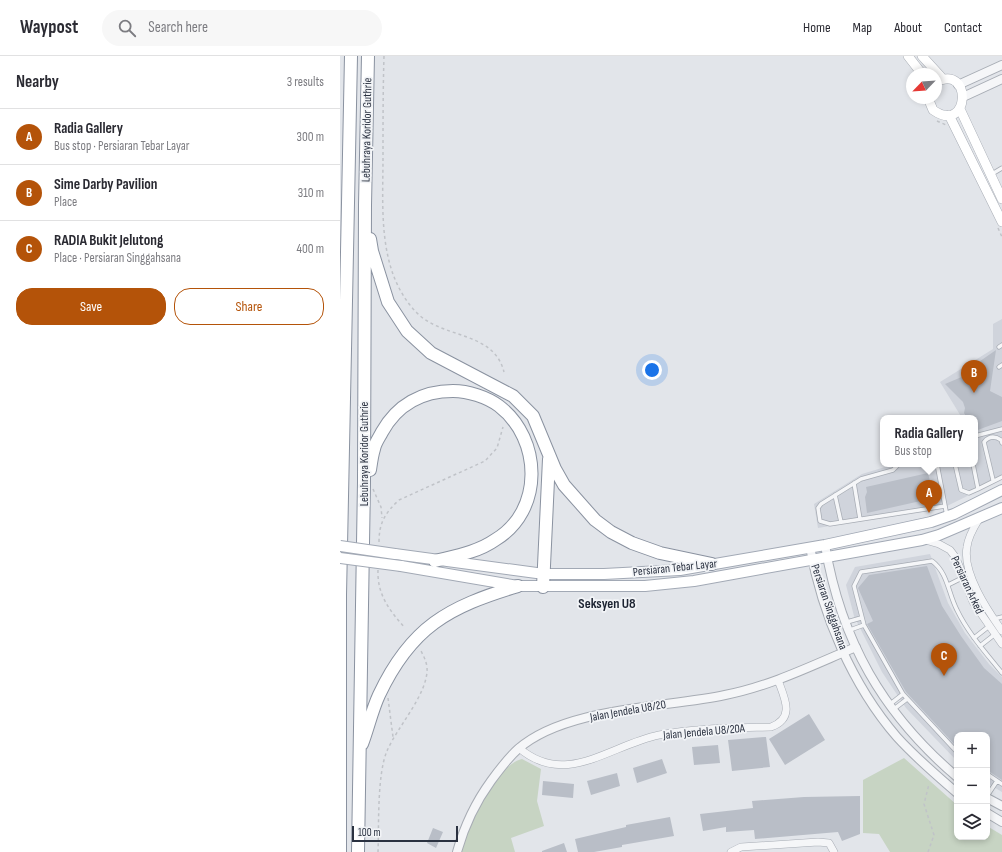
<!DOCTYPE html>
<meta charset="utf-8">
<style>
:root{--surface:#fff;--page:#f7f7f7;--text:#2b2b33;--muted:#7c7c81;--line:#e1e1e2;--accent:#b45309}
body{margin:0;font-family:"Sofia Sans Condensed",sans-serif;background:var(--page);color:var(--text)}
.controls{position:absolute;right:12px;bottom:12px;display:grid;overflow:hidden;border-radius:8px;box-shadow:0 2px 6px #0003}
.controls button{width:36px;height:36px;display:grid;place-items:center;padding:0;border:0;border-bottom:1px solid var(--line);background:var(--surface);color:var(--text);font:20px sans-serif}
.compass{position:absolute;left:566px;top:12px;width:36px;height:36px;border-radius:50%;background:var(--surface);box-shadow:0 2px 6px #0003;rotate:245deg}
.scale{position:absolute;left:12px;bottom:10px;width:106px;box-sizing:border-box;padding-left:4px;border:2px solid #2b3241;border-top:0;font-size:11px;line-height:14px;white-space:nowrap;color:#2b3241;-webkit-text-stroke:3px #f2f4f7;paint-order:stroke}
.you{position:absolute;left:312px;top:314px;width:14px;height:14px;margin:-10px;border:3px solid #fff;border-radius:50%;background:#1a73e8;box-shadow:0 0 0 6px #1a73e833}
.badge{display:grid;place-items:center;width:26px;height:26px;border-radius:50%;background:var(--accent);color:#fff;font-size:13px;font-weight:700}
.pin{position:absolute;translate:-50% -33px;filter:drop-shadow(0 1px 2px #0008)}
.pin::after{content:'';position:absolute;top:21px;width:14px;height:12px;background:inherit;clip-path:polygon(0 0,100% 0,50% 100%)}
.popup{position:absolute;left:540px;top:359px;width:98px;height:52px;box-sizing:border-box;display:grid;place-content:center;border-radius:8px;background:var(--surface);filter:drop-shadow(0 1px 3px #0005);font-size:13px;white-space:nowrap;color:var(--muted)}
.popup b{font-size:15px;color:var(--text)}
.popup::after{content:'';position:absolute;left:50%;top:100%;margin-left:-8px;border:8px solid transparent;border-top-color:var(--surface)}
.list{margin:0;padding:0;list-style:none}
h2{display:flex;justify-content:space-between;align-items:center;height:52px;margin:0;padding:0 16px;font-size:17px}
h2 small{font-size:13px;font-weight:400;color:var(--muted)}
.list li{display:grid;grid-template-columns:26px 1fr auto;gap:12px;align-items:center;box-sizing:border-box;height:56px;padding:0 16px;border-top:1px solid var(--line)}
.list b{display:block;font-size:15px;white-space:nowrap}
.list p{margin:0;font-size:13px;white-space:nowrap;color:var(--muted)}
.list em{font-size:13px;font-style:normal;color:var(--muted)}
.actions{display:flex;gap:8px;padding:12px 16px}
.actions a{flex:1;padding:9px 0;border:1px solid var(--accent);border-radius:16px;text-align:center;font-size:14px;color:var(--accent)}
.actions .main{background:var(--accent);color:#fff}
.icon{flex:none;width:22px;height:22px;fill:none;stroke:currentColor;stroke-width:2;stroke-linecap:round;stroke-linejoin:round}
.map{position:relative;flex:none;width:662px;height:796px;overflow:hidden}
header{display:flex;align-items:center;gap:24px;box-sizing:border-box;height:56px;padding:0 20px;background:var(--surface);border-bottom:1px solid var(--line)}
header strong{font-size:19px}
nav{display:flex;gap:22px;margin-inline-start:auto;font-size:14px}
.search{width:280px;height:36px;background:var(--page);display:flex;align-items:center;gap:10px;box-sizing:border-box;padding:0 14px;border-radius:22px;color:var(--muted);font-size:15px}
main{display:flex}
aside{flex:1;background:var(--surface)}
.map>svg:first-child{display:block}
.built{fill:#d0d4dc}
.green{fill:#c7d4c3}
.building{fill:#b9bec7}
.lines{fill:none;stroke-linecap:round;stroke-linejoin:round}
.service-casing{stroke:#a7acb4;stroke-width:5}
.minor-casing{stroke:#a7acb4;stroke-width:8}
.tertiary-casing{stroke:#a7acb4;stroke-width:10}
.secondary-casing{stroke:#a7acb4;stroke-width:10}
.primary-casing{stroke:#a2a9b5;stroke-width:12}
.motorway-casing{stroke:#8a92a0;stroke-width:14}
.path{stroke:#c0c3c8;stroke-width:1.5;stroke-dasharray:3 3;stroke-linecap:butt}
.service{stroke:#f5f6f8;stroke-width:3.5}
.minor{stroke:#f5f6f8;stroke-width:7}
.tertiary{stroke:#f5f6f8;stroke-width:8}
.secondary{stroke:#fff;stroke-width:9}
.primary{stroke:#fff;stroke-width:10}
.motorway{stroke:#fff;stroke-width:12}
.primary-bridge-casing{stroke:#a2a9b5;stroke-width:12;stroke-linecap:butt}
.primary-bridge{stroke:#fff;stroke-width:10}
.labels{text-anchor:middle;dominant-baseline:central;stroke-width:3.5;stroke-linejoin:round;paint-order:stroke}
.street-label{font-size:12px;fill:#2b3241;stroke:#f2f4f7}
.quarter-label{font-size:14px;font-weight:bold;fill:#1d2432;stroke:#f2f4f7}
</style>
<header>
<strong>Waypost</strong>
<div class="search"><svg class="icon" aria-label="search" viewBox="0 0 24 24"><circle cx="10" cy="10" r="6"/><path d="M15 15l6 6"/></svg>Search here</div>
<nav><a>Home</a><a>Map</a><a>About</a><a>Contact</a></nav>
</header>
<main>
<aside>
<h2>Nearby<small>3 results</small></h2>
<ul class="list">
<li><span class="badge">A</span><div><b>Radia Gallery</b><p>Bus stop · Persiaran Tebar Layar</p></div><em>300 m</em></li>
<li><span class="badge">B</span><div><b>Sime Darby Pavilion</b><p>Place</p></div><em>310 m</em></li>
<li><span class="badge">C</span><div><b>RADIA Bukit Jelutong</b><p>Place · Persiaran Singgahsana</p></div><em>400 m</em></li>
</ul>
<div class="actions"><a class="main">Save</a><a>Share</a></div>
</aside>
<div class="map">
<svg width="662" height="796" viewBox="0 0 662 796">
<rect width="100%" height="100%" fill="#e2e5ea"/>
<path class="built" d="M 662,263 L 662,423 L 607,450 L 478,472 L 474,448 L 522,418 L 555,408 L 635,408 L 635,362 L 622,362 L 600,326 L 653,293 L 653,268 Z
M 590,498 L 608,547 L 625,577 L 649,608 L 662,621 L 662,736 L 647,727 L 647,679 L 617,679 L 617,705 L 566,652 L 542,616 L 514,560 L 506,529 L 515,511 Z"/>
<path class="green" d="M 564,702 L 617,749 L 617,781 L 647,781 L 647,770 L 662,779 L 662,796 L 550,796 L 539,778 L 523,777 L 523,724 Z
M 182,703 L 201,713 L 197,745 L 204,770 L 171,782 L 175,796 L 121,796 C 127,771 156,709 182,703 Z"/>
<path class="building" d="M 656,294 L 650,335 L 662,341 L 662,365 L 635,375 L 635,362 L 627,362 L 624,357 L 625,352 L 623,346 L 605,328 L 624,320 L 623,317 Z
M 588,417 L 594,442 L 527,457 L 525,441 L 527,436 L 526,431 Z
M 587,510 L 602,550 L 621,580 L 644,612 L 662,628 L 662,724 L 647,714 L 647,679 L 617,679 L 617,691 L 615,689 L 566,636 L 527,568 L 533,565 L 518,532 L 529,519 Z
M 469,658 L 485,684 L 445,709 L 429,683 Z
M 424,681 L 426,681 L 430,711 L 392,715 L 388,684 Z
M 378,689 L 380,707 L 354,709 L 352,691 Z
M 322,703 L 327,717 L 297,727 L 293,712 Z
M 277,717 L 280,730 L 251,739 L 247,725 Z
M 203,725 L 234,728 L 233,742 L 202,739 Z
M 520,740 L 520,778 L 502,785 L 498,776 L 415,783 L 414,774 L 386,776 L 386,771 L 363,775 L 360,758 L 413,752 L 412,745 L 464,741 Z
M 330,761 L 334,780 L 282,789 L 282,791 L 254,796 L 238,796 L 235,783 L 286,771 L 286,769 Z
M 93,772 L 103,776 L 96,792 L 87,787 Z
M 224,787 L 227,796 L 202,796 L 202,795 Z"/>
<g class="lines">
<defs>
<path id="service" d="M 652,118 L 662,112
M 659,291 L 662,289
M 659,311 L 662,309
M 635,380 L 662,373
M 559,408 L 553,414 L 521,423 L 481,448 L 478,452 L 480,465 L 490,468 L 605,450
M 597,408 L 607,460
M 615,408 L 621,434 L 629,437 L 638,433
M 633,408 L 638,433 L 662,421
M 653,424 L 644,386 C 649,380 655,380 661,384 L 662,387
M 514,427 L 520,463
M 495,439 L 501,466
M 608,529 L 622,522
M 654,563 L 662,561
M 507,566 L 521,562
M 510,574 L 524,569
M 634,582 L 648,571
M 640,590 L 654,579
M 549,649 L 563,638
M 554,653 L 567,643
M 617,696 L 563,638 L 524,569 L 514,530 L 521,516 L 592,505 C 608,517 608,537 617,554 C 628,577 646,597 662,617
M 647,718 L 662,728
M 647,740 L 657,725"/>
<path id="minor" d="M 639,463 C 634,471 628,481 627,491 C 622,517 648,555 662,575
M 585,484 L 599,488 L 610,494 L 616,502 L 633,546 L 662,588
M 179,692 C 226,732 270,689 319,679 C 355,672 394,672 431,671 C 456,662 444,641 438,624
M 391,796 L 401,791 L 478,786 L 489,787 L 494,796"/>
<path id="tertiary" d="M 618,29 L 662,9
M 623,41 L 662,23
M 485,489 C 501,585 543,658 617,721
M 470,491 C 482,558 512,629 557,681 C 575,701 596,719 617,737
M 647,742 L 662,750
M 647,757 L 662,766
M 117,796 C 124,771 135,747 151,725 C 159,714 168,702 178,693 C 226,651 325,652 385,639 C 431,630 473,609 516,591"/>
<path id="secondary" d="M 568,0 L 582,18
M 582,0 L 603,23
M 588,42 L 593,54 C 630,80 633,7 596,26
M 620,53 L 662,143
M 609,59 L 662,166"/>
<path id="primary" d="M 55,498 L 204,518 L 264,518 L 340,514 L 485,489 L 591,466 L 614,458 L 662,434
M 61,510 L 178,530 L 305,530 L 354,525 L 582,484 L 599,479 L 662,452"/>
<path id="motorway" d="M 30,183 L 32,195 L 48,246 L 67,275 L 91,297 L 173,340 L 193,360 L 215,413 L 224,429 L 255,464 L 271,476 L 292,487 L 320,497 L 372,508
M 30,414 C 31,407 32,399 34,393 C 35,387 39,382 42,376 C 57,349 82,335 113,335 C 128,335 147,341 159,350 C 202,383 204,455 155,484 C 138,496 115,500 95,505
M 203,531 L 209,403
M 22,688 C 28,672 32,654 39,639 C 71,571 108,551 178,530
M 0,796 L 0,539 L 11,0
M 18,796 L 24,426 L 25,149 L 28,0"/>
</defs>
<use href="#service" class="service-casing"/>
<use href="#minor" class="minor-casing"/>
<use href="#tertiary" class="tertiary-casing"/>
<use href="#secondary" class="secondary-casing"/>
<use href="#primary" class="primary-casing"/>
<use href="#motorway" class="motorway-casing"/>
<path class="path" d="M 44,0 C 43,34 43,67 43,101 C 43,154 37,216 77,257 C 103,283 154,275 164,316
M 597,65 L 606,69
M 658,172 L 662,181
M 33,433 L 41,451 L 42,462
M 39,486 C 39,467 45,457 59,444 L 145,405 L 157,392 L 163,371
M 38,514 C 37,539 50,555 65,572
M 48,642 L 53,681
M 38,796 C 39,770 37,718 47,695 C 57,671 89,637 87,611 C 86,604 83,599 80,593
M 588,796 L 594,779 L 584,748 L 589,728"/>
<use href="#service" class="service"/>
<use href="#minor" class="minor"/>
<use href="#tertiary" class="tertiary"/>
<use href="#secondary" class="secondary"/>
<use href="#primary" class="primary"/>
<use href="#motorway" class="motorway"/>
<defs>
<path id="primary-bridge" d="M 0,490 L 55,498
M 0,502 L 61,510"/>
</defs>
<use href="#primary-bridge" class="primary-bridge-casing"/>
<use href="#primary-bridge" class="primary-bridge"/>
</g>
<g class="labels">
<g class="street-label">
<text transform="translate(27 74) rotate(-89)">Lebuhraya Koridor Guthrie</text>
<text transform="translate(24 398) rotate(-90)">Lebuhraya Koridor Guthrie</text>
<text transform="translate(335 512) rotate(-6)">Persiaran Tebar Layar</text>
<text transform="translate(627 529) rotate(65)">Persiaran Arked</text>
<text transform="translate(489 551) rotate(71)">Persiaran Singgahsana</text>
<text transform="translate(288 655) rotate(-10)">Jalan Jendela U8/20</text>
<text transform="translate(364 676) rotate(-5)">Jalan Jendela U8/20A</text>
</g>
<g class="quarter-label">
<text x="267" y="547">Seksyen U8</text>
</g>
</g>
</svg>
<div class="controls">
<button>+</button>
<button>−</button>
<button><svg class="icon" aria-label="layers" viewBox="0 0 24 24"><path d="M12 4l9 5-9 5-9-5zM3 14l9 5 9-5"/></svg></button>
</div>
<svg class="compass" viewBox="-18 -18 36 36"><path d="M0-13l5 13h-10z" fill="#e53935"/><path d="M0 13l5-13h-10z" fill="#7c7c81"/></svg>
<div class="scale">100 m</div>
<div class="you"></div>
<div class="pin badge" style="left:589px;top:457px">A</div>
<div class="popup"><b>Radia Gallery</b>Bus stop</div>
<div class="pin badge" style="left:634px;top:337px">B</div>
<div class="pin badge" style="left:604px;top:620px">C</div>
</div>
</main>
